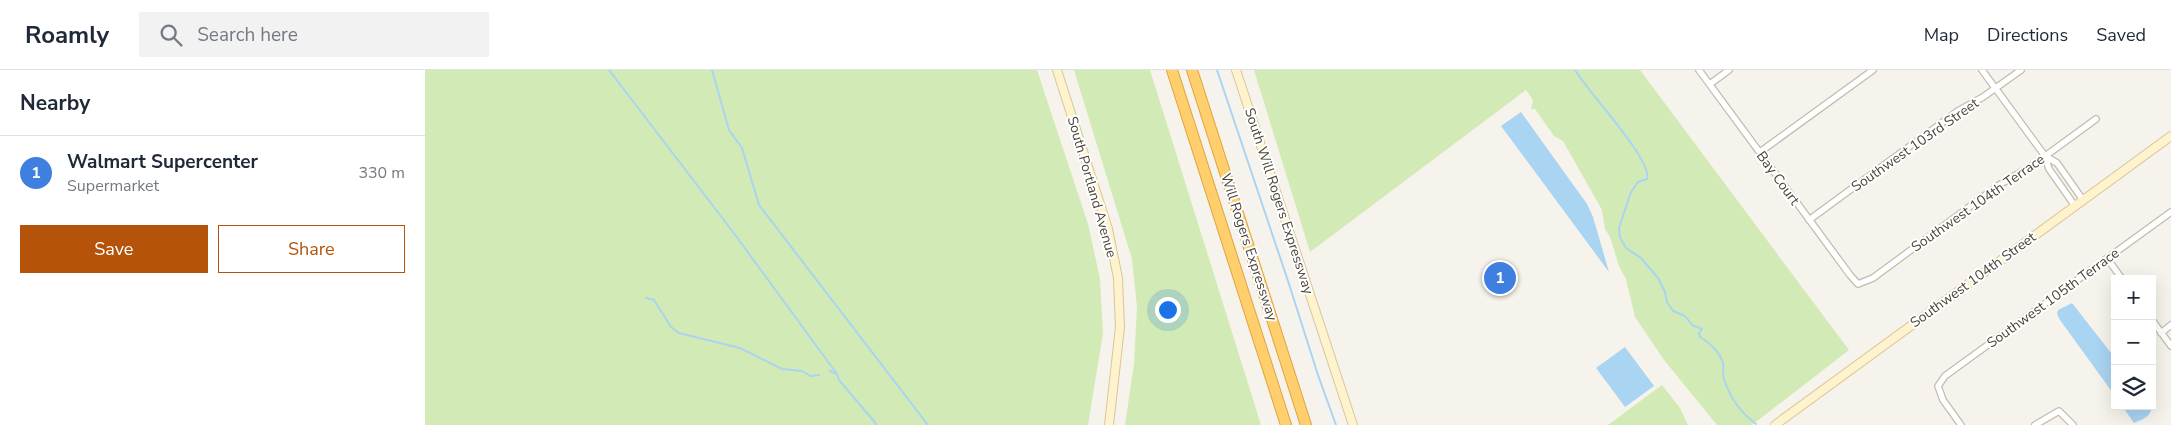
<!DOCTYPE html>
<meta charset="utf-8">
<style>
:root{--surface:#fff;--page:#f2f2f3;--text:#1f2937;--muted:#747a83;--line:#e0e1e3;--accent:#b45309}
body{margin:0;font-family:"Nunito Sans",sans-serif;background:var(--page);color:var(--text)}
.controls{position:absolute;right:15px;bottom:15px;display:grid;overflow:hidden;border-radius:0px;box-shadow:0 5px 20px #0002}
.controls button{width:45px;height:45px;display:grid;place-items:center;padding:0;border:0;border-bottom:1px solid var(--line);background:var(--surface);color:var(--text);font:25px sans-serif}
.you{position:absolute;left:742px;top:239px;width:18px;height:18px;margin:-12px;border:4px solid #fff;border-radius:50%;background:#1a73e8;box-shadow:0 0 0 8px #1a73e833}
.badge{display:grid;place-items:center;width:32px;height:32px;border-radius:50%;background:var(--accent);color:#fff;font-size:16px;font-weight:700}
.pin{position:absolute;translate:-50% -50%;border:2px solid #fff;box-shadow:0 1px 5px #0006}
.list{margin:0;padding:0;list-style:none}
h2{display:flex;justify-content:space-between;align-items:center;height:65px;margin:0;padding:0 20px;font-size:21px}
h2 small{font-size:16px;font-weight:400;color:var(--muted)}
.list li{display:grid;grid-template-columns:32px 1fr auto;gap:15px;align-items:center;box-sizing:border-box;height:75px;padding:0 20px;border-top:1px solid var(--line)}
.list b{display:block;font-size:19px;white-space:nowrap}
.list p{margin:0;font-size:16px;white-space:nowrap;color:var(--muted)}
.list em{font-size:16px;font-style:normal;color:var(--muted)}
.actions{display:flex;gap:10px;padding:15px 20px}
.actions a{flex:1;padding:11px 0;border:1px solid var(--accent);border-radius:0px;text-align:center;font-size:18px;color:var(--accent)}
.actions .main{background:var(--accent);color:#fff}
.icon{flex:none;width:28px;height:28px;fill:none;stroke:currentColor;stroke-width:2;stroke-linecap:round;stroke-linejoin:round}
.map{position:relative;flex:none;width:1746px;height:355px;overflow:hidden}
header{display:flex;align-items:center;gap:30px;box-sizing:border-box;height:70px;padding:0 25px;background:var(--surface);border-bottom:1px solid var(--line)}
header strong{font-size:24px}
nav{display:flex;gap:28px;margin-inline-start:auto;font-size:18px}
.search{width:350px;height:45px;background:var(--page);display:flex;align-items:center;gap:12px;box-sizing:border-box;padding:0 18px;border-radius:0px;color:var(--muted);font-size:19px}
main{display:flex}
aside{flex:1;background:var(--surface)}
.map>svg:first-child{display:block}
.green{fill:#d2eab5}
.water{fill:#a9d4f2}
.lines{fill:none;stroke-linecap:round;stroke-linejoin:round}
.stream{stroke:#a9d4f2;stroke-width:2}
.street-casing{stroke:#c2bbae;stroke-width:8}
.secondary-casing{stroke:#d6c79b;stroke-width:10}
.highway-casing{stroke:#e0a43c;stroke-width:12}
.street{stroke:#fff;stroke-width:5.5}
.secondary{stroke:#fff3cd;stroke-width:8}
.highway{stroke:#ffcf6e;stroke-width:10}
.labels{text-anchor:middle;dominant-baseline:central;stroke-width:4;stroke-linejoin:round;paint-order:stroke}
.street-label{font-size:14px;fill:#4b4439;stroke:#fff}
</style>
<header>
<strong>Roamly</strong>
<div class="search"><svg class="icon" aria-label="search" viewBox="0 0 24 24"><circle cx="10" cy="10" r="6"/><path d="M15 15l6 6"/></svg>Search here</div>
<nav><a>Map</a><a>Directions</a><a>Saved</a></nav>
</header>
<main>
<aside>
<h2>Nearby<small></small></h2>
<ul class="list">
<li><span class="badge" style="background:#3f7fe0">1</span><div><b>Walmart Supercenter</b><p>Supermarket</p></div><em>330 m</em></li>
</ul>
<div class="actions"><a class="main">Save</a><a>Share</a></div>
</aside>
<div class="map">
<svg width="1746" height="355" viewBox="0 0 1746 355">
<rect width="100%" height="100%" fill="#f6f3ec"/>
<path class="green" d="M 0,0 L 612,0 L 663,154 L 675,209 L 678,263 L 663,355 L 0,355 Z
M 649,0 L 725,0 L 836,355 L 700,355 L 709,294 L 712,237 L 707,189 Z
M 829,0 L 1215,0 L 1424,280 L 1327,355 L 1292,355 L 1239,290 L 1210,247 L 1201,209 L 1194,196 L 1185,167 L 1180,159 L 1177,140 L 1138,71 L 1129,66 L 1110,39 L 1106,39 L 1108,30 L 1101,20 L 885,182 Z
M 1237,315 L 1255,338 L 1263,355 L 1183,355 Z"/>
<path class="water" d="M 1096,42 L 1162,134 L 1168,147 L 1184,202 L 1076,56 Z
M 1647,233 L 1690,288 L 1690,326 L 1635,250 L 1632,244 L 1633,240 Z
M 1200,277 L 1229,316 L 1200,337 L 1171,298 Z
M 1697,336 L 1727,336 C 1726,347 1718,349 1709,353 Z"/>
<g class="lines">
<path class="stream" d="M 184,0 L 308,162 L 412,304
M 287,0 L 304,60 L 317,78 L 334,135 L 503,355
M 792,0 L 864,214 L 893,305 L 911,355
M 1150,0 C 1162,21 1228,90 1222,109 L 1213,112 L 1206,122 L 1194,158 L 1195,167 L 1201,178 L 1216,188 L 1233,208 L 1240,222 L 1242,232 L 1248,241 L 1260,246 L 1267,255 L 1277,259 L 1274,263 L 1275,267 C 1284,272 1295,282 1298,293 C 1299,299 1297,304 1299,309 C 1305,328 1315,342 1331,354
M 221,228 L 229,230 L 246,257 L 254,263 L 315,278 L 357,299 L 377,301 L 386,306 L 394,305
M 405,301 L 412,304 L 414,310 L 452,355"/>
<defs>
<path id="street" d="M 1274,0 L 1425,205 L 1433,214 L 1448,208 L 1574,115 L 1608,95 L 1671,49
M 1557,0 L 1620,86 L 1624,99 L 1650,136
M 1285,14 L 1304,0
M 1335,82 L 1448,0
M 1620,86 L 1632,93 L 1658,130
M 1384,150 L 1533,41 L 1558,27 L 1596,0
M 1682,188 L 1697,209
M 1727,250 L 1746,276
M 1736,263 L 1746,255
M 1536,355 L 1518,330 L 1513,316 L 1520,306 L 1746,142
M 1610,355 L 1634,341 L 1648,355"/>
<path id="secondary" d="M 632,0 L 683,159 L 693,208 L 695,257 L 684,355
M 811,0 L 928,355
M 1350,355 L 1746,66"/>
<path id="highway" d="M 747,0 L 861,355
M 767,0 L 881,355"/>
</defs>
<use href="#street" class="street-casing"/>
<use href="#secondary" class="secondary-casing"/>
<use href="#highway" class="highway-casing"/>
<use href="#street" class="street"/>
<use href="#secondary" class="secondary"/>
<use href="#highway" class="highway"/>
</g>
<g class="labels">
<g class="street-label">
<text transform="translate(1490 75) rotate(-35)">Southwest 103rd Street</text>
<text transform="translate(1353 108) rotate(54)">Bay Court</text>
<text transform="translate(667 117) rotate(74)">South Portland Avenue</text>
<text transform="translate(854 131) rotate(72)">South Will Rogers Expressway</text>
<text transform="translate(1553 133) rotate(-35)">Southwest 104th Terrace</text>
<text transform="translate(824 177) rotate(72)">Will Rogers Expressway</text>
<text transform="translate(1548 210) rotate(-36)">Southwest 104th Street</text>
<text transform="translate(1628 228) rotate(-36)">Southwest 105th Terrace</text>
</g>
</g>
</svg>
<div class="controls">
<button>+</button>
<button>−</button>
<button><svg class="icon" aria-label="layers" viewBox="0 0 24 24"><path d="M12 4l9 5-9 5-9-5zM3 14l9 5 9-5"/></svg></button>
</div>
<div class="you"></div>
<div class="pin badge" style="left:1075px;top:208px;background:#3f7fe0">1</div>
</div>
</main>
